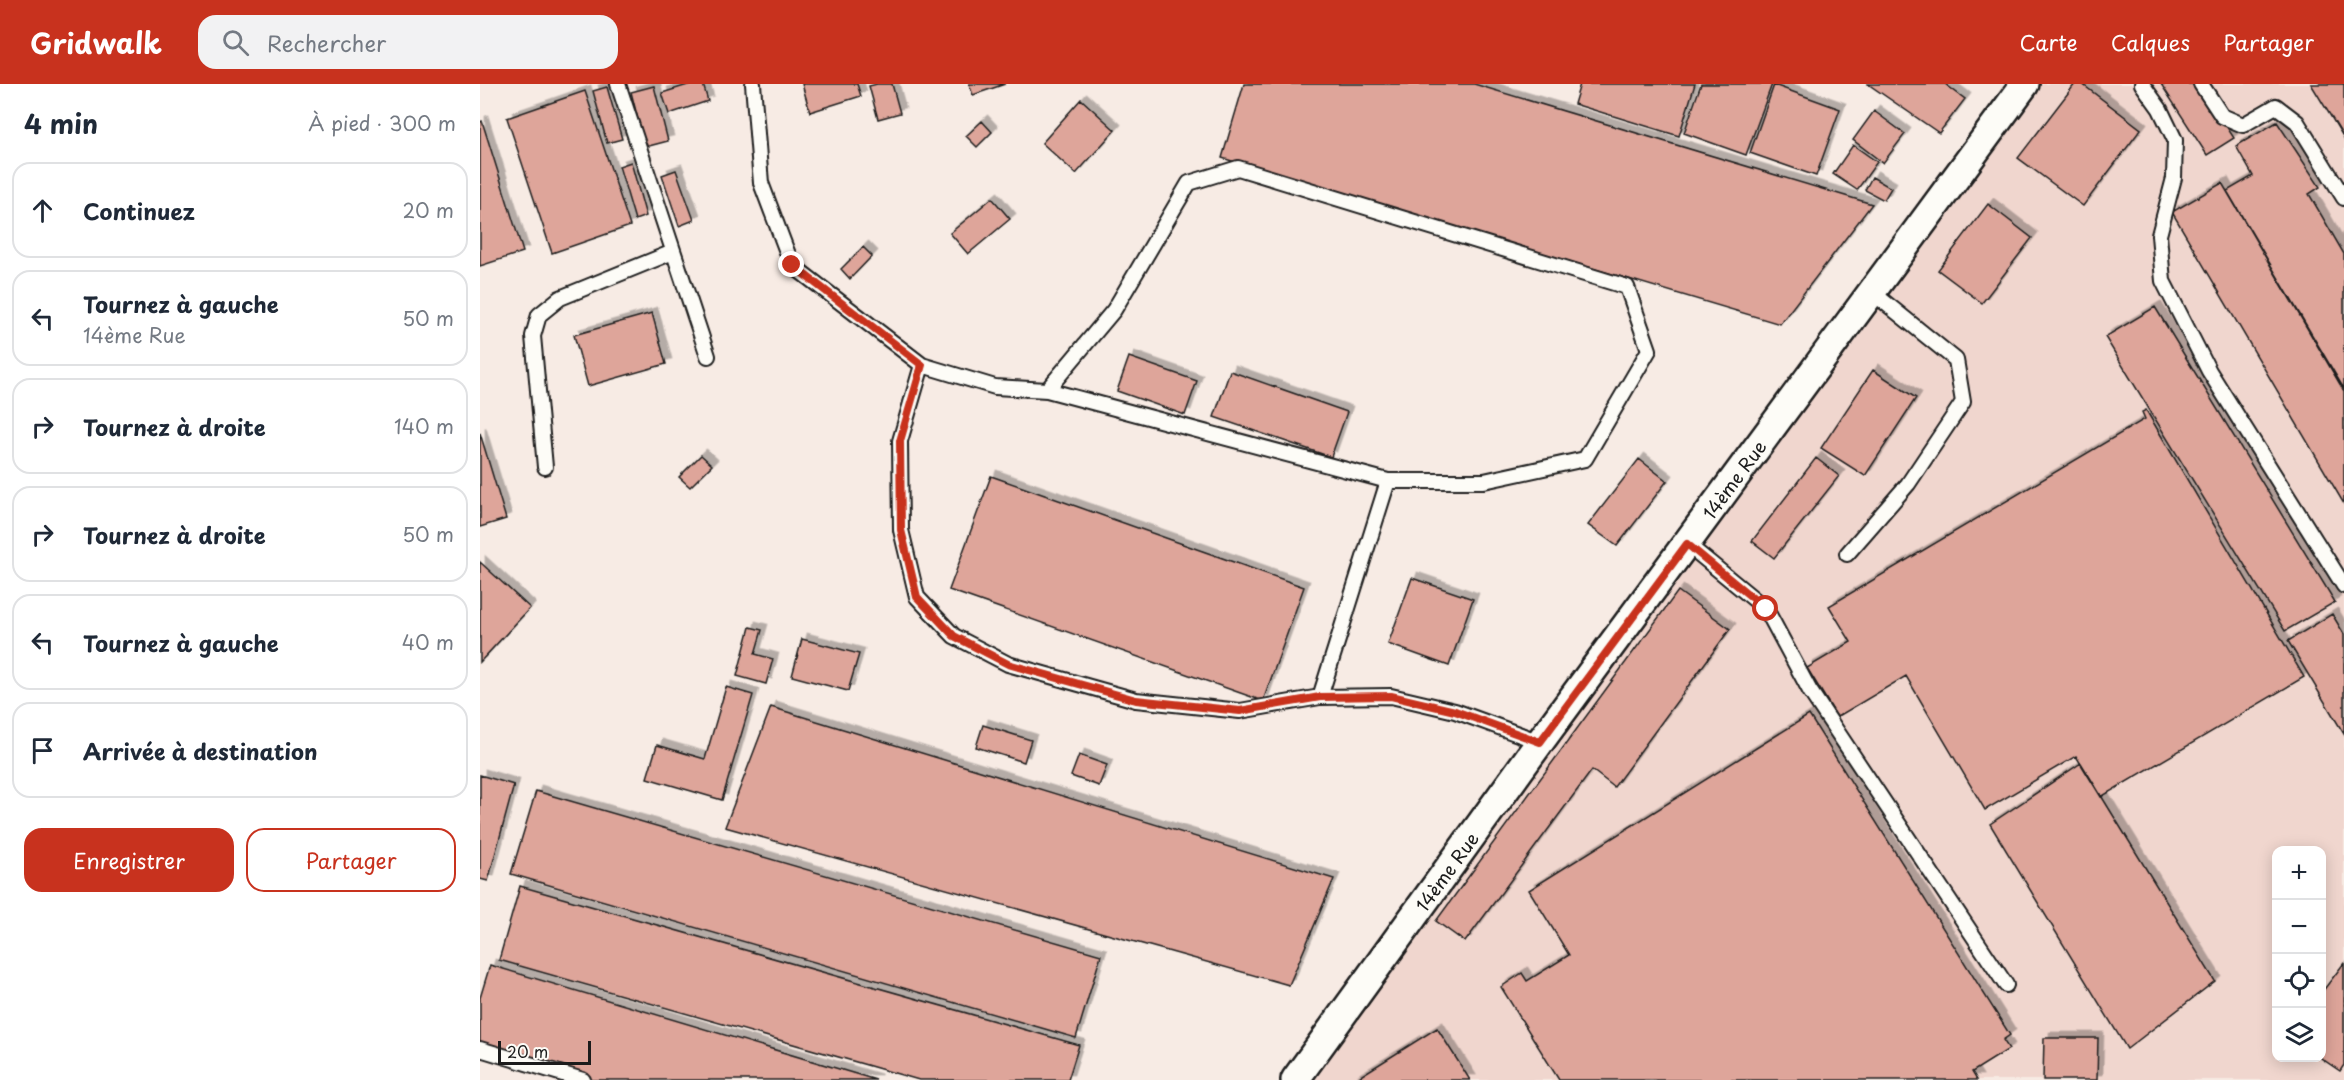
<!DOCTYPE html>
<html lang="fr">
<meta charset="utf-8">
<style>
:root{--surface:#fff;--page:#f2f2f3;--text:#1f2937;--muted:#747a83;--line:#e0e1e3;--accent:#c8321e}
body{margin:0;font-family:"Playpen Sans",sans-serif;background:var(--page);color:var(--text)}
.controls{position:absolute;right:18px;bottom:18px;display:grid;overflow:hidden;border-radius:12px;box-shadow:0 3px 15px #0003}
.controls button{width:54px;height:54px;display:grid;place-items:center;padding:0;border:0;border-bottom:2px solid var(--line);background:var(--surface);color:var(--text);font:30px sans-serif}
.scale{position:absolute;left:18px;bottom:15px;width:93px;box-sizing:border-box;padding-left:6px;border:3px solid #1c1c1c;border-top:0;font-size:16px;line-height:21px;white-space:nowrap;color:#1c1c1c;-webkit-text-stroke:4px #fdfcf7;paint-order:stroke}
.stop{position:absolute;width:18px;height:18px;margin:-14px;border:4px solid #c8321e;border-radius:50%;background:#fff}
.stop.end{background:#c8321e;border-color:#fff;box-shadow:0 2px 6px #0008}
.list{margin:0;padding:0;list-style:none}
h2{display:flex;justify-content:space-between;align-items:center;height:78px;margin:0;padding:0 24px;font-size:26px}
h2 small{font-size:20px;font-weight:400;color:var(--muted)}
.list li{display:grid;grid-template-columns:39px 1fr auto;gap:18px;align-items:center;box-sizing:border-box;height:96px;margin:0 12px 12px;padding:0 12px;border:2px solid var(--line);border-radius:18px}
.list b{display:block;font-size:22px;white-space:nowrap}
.list p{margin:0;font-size:20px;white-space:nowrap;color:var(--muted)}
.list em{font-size:20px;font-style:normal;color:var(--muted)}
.actions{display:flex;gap:12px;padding:18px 24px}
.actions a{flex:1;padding:14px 0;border:2px solid var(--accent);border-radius:18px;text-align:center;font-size:21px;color:var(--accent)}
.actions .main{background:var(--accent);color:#fff}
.icon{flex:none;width:33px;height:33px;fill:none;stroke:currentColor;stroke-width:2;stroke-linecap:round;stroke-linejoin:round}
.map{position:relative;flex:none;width:1864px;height:996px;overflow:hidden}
header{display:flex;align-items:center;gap:36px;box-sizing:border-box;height:84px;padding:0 30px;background:var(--accent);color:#fff}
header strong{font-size:28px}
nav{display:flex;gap:33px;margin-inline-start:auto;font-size:21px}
.search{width:420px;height:54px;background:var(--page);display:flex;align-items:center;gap:15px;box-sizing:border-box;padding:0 21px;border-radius:18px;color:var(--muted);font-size:22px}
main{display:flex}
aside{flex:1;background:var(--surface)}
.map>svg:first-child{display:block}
.built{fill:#f0d6ce;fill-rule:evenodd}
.building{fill:#dea59a;stroke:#1c1c1c;stroke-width:1.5;filter:url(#shadow)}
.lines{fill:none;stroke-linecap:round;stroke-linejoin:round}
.service-casing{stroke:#1c1c1c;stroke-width:18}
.minor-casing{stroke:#1c1c1c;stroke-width:32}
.service{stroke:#fdfcf7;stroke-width:14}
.minor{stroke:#fdfcf7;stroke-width:27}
.route{stroke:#c8321e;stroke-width:8}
.labels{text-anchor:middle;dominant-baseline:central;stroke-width:4.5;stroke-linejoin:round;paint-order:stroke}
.street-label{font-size:18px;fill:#1c1c1c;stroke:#fdfcf7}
</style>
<header>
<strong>Gridwalk</strong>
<div class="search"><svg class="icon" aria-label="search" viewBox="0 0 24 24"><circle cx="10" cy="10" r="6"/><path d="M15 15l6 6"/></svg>Rechercher</div>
<nav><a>Carte</a><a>Calques</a><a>Partager</a></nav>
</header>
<main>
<aside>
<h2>4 min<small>À pied · 300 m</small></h2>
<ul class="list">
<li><svg class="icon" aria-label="ahead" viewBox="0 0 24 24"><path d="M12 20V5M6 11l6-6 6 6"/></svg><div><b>Continuez</b></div><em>20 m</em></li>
<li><svg class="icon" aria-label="left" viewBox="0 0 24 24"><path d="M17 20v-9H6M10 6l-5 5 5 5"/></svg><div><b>Tournez à gauche</b><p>14ème Rue</p></div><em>50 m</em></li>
<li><svg class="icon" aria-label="right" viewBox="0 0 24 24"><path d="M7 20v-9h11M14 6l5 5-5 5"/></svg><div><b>Tournez à droite</b></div><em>140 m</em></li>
<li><svg class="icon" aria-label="right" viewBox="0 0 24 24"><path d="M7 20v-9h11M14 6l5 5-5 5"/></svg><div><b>Tournez à droite</b></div><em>50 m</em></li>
<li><svg class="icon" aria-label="left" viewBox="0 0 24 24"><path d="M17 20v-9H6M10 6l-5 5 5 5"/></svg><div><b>Tournez à gauche</b></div><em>40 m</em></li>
<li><svg class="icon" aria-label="arrive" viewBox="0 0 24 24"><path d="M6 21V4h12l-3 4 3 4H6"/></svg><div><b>Arrivée à destination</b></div></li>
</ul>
<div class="actions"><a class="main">Enregistrer</a><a>Partager</a></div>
</aside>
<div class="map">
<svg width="1864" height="996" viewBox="0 0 1864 996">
<defs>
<filter id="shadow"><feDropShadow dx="5.5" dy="-5.5" stdDeviation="0" flood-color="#0004"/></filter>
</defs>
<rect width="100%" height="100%" fill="#f7ebe4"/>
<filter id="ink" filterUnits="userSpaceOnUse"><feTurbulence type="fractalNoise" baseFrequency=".0167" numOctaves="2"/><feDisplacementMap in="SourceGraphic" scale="12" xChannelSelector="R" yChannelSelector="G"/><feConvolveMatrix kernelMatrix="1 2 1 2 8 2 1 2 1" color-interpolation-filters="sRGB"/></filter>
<g filter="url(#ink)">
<path class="built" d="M 1559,0 L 1864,0 L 1864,996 L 821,996 ZM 1796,766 L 1842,766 L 1842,974 L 1796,974 Z"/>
<path class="building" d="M 211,0 L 223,0 L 228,17 L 189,30 L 182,9 Z
M 322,0 L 377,0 L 381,12 L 330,28 Z
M 397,0 L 412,0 L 420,29 L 398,35 L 389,2 Z
M 489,0 L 525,0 L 493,11 Z
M 764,0 L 994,0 L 1392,120 L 1300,240 L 742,74 Z
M 1100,0 L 1215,0 L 1199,52 L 1094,20 Z
M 1221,0 L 1292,0 L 1266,71 L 1204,49 Z
M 1388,0 L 1465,0 L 1485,15 L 1459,49 Z
M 1595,0 L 1602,0 L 1661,45 L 1603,122 L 1538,74 Z
M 1681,0 L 1719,0 L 1754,54 L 1727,71 Z
M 1831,0 L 1864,0 L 1864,54 Z
M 1294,1 L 1360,25 L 1336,92 L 1270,69 Z
M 174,2 L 188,57 L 165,63 L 151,8 Z
M 127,3 L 142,55 L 127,59 L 113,7 Z
M 105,7 L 150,142 L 72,169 L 27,34 Z
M 601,15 L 635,46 L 596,90 L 562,59 Z
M 1394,27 L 1425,50 L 1403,79 L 1373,56 Z
M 2,37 L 43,168 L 0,182 L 0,38 Z
M 502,37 L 512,48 L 497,63 L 486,52 Z
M 1797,38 L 1840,103 L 1829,110 L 1864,170 L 1864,305 L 1747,107 L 1773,92 L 1756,62 Z
M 1373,61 L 1397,78 L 1377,106 L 1353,90 Z
M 151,78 L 166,132 L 155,136 L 139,82 Z
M 196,86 L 214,136 L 199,142 L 182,91 Z
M 1392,93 L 1411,104 L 1404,116 L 1385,106 Z
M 1742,99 L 1864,307 L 1864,420 L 1692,128 Z
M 512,114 L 530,135 L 488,170 L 470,149 Z
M 1508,120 L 1552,154 L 1502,219 L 1458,186 Z
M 383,163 L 392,172 L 370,195 L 361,185 Z
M 1675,223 L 1855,518 L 1805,547 L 1625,253 Z
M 172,229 L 186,280 L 108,302 L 94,251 Z
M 649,273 L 717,297 L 705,331 L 637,307 Z
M 1393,286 L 1436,314 L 1385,392 L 1341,364 Z
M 750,287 L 867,328 L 851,373 L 734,333 Z
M 1666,326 L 1824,593 L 1621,713 L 1596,672 L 1505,726 L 1426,592 L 1357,633 L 1327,584 L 1371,558 L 1349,522 L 1665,335 L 1662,328 Z
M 0,349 L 26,435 L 0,443 Z
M 221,371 L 232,381 L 210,403 L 199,393 Z
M 1336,374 L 1359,392 L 1294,474 L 1272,457 Z
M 1159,375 L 1187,397 L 1137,462 L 1108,441 Z
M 511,392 L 824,503 L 783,617 L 469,506 Z
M 0,478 L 50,524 L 0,578 Z
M 932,494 L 993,515 L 969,582 L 908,560 Z
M 1198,507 L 1250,545 L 1134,703 L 1112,686 L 985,858 L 956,837 Z
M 1852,530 L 1864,550 L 1864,650 L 1808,557 Z
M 270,543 L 282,546 L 275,570 L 293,575 L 286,600 L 257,592 Z
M 322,555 L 379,570 L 368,607 L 312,592 Z
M 246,603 L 273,611 L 242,716 L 167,694 L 177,661 L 225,675 Z
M 291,623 L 854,795 L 809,901 L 245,743 Z
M 1329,631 L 1530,951 L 1523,956 L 1529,965 L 1492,988 L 1497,996 L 1079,996 L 1021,903 L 1042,889 L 1047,897 L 1089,871 L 1049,806 Z
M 503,641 L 551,656 L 544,678 L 496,663 Z
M 599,671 L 627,681 L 619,702 L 591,692 Z
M 1601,679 L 1735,897 L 1647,965 L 1510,740 Z
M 0,691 L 34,701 L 8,797 L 0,795 Z
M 56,707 L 621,871 L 596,954 L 31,790 Z
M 40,802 L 599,961 L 588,996 L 439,996 L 19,876 Z
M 1864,879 L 1864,981 L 1860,987 L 1841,974 L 1842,908 Z
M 10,881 L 396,996 L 112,996 L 0,962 L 0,914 Z
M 957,944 L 990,996 L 874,996 Z
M 1564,954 L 1618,954 L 1617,996 L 1563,996 Z"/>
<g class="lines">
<defs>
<path id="service" d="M 138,0 L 228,272
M 273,0 L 281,99 L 312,181 L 442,281 L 420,357 L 421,446 L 437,513 L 474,552 L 528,580 L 656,616 L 760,627 L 840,613 L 911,612 L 975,627 L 1060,658
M 1662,0 L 1680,25 L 1695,56 L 1694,94 L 1679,151 L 1683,197 L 1729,287 L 1864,502
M 1721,0 L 1742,32 L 1763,41 L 1796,22 L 1817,38 L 1864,114
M 442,281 L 515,303 L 567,306 L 634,226 L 709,99 L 758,84 L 1147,203 L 1169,266 L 1105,375 L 1004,397 L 908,397 L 840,613
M 567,306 L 908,397
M 65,383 L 53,252 L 59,231 L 80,214 L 193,168
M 1207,460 L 1286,525 L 1330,607 L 1526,901
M 1367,470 L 1428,400 L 1483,318 L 1476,276 L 1392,208
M 0,965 L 103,996"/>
<g id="minor">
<path id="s1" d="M 815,996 L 1060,658 L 1545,0"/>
</g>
</defs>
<use href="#service" class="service-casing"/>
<use href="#minor" class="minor-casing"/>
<use href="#service" class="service"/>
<use href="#minor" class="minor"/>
</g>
</g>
<g class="lines" filter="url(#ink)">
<path class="route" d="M 312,181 L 442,281 L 420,357 L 421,446 L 437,513 L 474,552 L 528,580 L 656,616 L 760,627 L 840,613 L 911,612 L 975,627 L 1060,658 L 1207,460 L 1286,525"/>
</g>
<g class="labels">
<g class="street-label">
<text stroke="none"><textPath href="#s1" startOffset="744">14ème Rue</textPath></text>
<text stroke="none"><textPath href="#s1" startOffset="258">14ème Rue</textPath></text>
</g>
</g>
</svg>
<div class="controls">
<button>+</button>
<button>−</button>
<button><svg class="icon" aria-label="locate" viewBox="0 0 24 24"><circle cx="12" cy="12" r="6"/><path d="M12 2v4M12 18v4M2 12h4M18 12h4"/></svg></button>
<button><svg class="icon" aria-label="layers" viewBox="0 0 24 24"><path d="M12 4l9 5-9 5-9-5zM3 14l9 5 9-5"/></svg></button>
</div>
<div class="scale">20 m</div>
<div class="stop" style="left:1286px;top:525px"></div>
<div class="stop end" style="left:312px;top:181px"></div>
</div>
</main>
